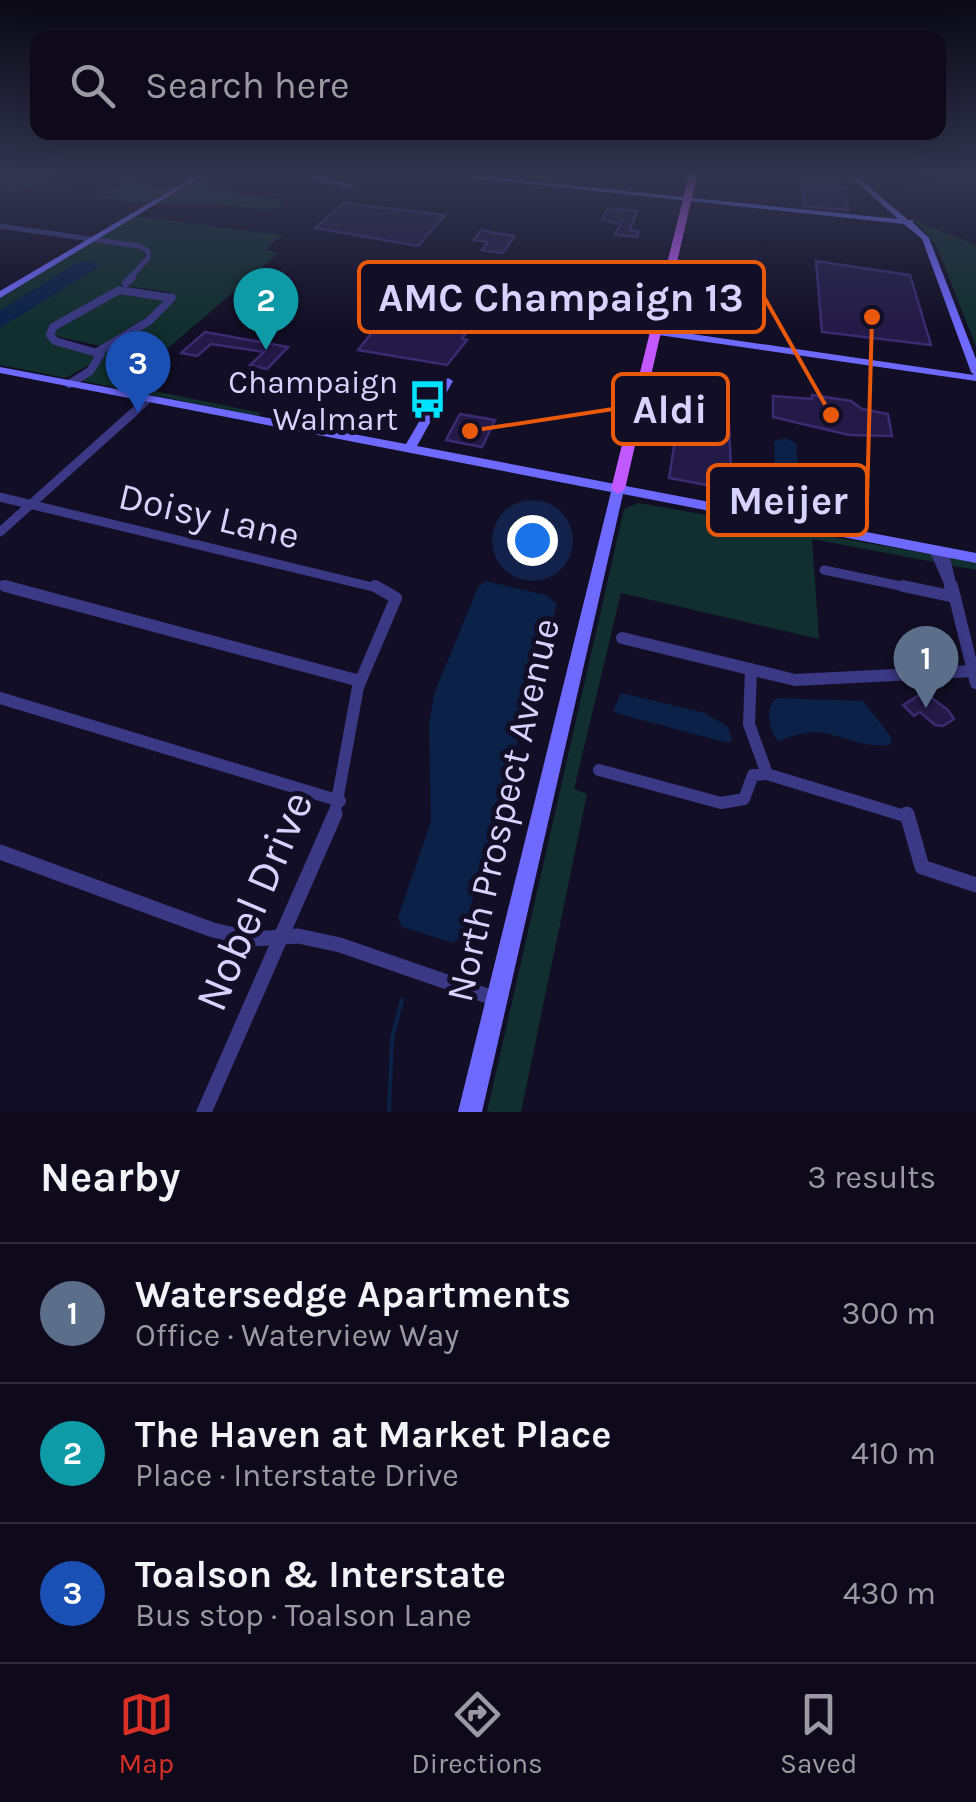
<!DOCTYPE html>
<meta charset="utf-8">
<style>
:root{--surface:#0e0a1c;--page:#1c1829;--text:#f1f3f6;--muted:#9b9aa3;--line:#2e2b3b;--accent:#d93025}
body{margin:0;font-family:Karla,sans-serif;background:var(--page);color:var(--text)}
.you{position:absolute;left:532px;top:540px;width:35px;height:35px;margin:-25px;border:8px solid #fff;border-radius:50%;background:#1a73e8;box-shadow:0 0 0 15px #1a73e833}
.badge{display:grid;place-items:center;width:65px;height:65px;border-radius:50%;background:var(--accent);color:#fff;font-size:32px;font-weight:700}
.pin{position:absolute;translate:-50% -82px;filter:drop-shadow(0 2px 5px #0008)}
.pin::after{content:'';position:absolute;top:52px;width:35px;height:30px;background:inherit;clip-path:polygon(0 0,100% 0,50% 100%)}
.list{margin:0;padding:0;list-style:none}
h2{display:flex;justify-content:space-between;align-items:center;height:130px;margin:0;padding:0 40px;font-size:42px}
h2 small{font-size:32px;font-weight:400;color:var(--muted)}
.list li{display:grid;grid-template-columns:65px 1fr auto;gap:30px;align-items:center;box-sizing:border-box;height:140px;padding:0 40px;border-top:2px solid var(--line)}
.list b{display:block;font-size:38px;white-space:nowrap}
.list p{margin:0;font-size:32px;white-space:nowrap;color:var(--muted)}
.list em{font-size:32px;font-style:normal;color:var(--muted)}
.icon{flex:none;width:55px;height:55px;fill:none;stroke:currentColor;stroke-width:2;stroke-linecap:round;stroke-linejoin:round}
.map{position:relative;flex:none;width:976px;height:1112px;overflow:hidden}
.search{position:absolute;background:var(--surface);box-shadow:0 10px 40px #0002;left:30px;right:30px;top:30px;height:110px;display:flex;align-items:center;gap:25px;box-sizing:border-box;padding:0 35px;border-radius:20px;color:var(--muted);font-size:38px}
.sheet{height:550px;background:var(--surface)}
nav{display:flex;justify-content:space-around;align-items:center;box-sizing:border-box;height:140px;border-top:2px solid var(--line);background:var(--surface);font-size:28px;color:var(--muted)}
nav a{display:grid;justify-items:center;gap:5px}
nav .on{color:var(--accent)}
.map>svg:first-child{display:block}
.green{fill:#112f2e}
.water{fill:#0b2148}
.lines{fill:none;stroke-linecap:round;stroke-linejoin:round}
.stream{stroke:#0b2148;stroke-width:4}
.building{fill:#231a47;stroke:#3a2b73;stroke-width:2.5}
.street-far4{stroke:#3b3885;stroke-width:5}
.street-far3{stroke:#3b3885;stroke-width:8}
.street-far2{stroke:#3b3885;stroke-width:9}
.street-far1{stroke:#3b3885;stroke-width:12}
.street{stroke:#3b3885;stroke-width:15}
.secondary{fill:#6e69ff;fill-rule:evenodd}
.primary{fill:#c259ff;fill-rule:evenodd}
.labels{text-anchor:middle;dominant-baseline:central;stroke-width:10;stroke-linejoin:round;paint-order:stroke}
.far-poi-label{font-size:32px;fill:#d8d2ff;stroke:#120e25;text-anchor:end}
.street-label{font-size:38px;fill:#d8d2ff;stroke:#120e25}
.near-street-label{font-size:45px;fill:#d8d2ff;stroke:#120e25}
.leader{fill:none;stroke:#e8590c;stroke-width:4}
.callout-dot{fill:#e8590c;stroke:#120e25;stroke-width:4}
.callout{fill:#120e25;stroke:#e8590c;stroke-width:4}
.callout-label{font-size:40px;text-anchor:middle;font-weight:bold;fill:#d8d2ff}
</style>
<div class="map">
<svg width="976" height="1112" viewBox="0 0 976 1112">
<rect width="100%" height="100%" fill="#120e25"/>
<path class="green" d="M 21,175 L 116,186 L 125,182 L 175,187 L 146,204 L 94,197 L 110,186 L 49,179 L 0,196 L 34,177 Z
M 199,180 L 211,182 L 211,189 L 278,199 L 284,205 L 267,210 L 192,202 L 155,205 Z
M 135,216 L 282,235 L 266,250 L 279,253 L 125,385 L 261,413 L 258,416 L 82,381 L 103,359 L 103,350 L 176,301 L 169,292 L 126,286 L 151,257 L 150,251 L 132,245 L 144,252 L 145,259 L 120,287 L 47,332 L 53,342 L 96,352 L 94,362 L 66,378 L 0,365 L 0,298 Z
M 914,220 L 976,245 L 976,347 L 937,246 Z
M 118,291 L 164,295 L 166,305 L 101,346 L 55,336 L 55,329 Z
M 638,503 L 976,562 L 976,570 L 812,539 L 819,639 L 621,593 L 574,789 L 587,794 L 521,1112 L 487,1112 L 624,509 Z"/>
<path class="water" d="M 92,261 L 99,265 L 97,268 L 0,328 L 0,311 L 77,262 Z
M 785,438 L 796,443 L 800,501 L 795,504 L 776,495 L 774,441 Z
M 486,581 L 546,595 L 557,604 L 462,936 L 453,943 L 402,927 L 398,918 L 431,821 L 429,724 L 434,694 L 478,587 Z
M 621,693 L 705,713 L 728,727 L 732,740 L 728,743 L 619,714 L 613,711 Z
M 777,698 L 863,701 L 892,738 L 890,745 C 845,750 829,717 778,742 C 770,729 763,709 777,698 Z"/>
<g class="lines">
<path class="stream" d="M 389,1112 L 392,1039 L 402,1000"/>
</g>
<path class="building" d="M 801,175 L 833,177 L 834,185 L 843,187 L 849,210 L 804,206 Z
M 344,203 L 368,206 L 445,215 L 418,246 L 315,228 Z
M 608,208 L 637,211 L 630,230 L 639,231 L 637,237 L 615,235 L 620,224 L 602,220 Z
M 481,230 L 495,233 L 515,236 L 503,253 L 482,250 L 488,242 L 474,240 Z
M 816,261 L 910,275 L 931,345 L 822,332 Z
M 415,280 L 499,286 L 493,295 L 481,294 L 472,309 L 484,311 L 477,322 L 472,322 L 462,339 L 467,340 L 447,365 L 358,350 L 374,330 L 361,328 L 375,311 L 388,313 Z
M 205,332 L 288,347 L 267,369 L 250,365 L 264,352 L 211,344 L 197,356 L 181,353 Z
M 812,395 L 851,401 L 862,409 L 888,414 L 892,436 L 849,435 L 773,417 L 773,396 L 812,399 Z
M 460,414 L 495,420 L 482,447 L 446,440 Z
M 679,416 L 729,425 L 731,468 L 725,467 L 723,488 L 669,478 Z
M 924,692 L 948,710 L 954,719 L 943,726 L 935,725 L 920,712 L 914,716 L 903,705 Z"/>
<g class="lines">
<path class="street-far4" d="M 0,226 L 139,246 L 148,251 L 148,258 L 129,279"/>
<path class="street-far3" d="M 126,283 L 132,277
M 69,384 L 90,371 L 101,354 L 55,341 L 50,335 L 53,327 L 119,290 L 172,298 L 149,321 L 99,351
M 132,414 L 147,400"/>
<path class="street-far2" d="M 0,497 L 381,589
M 0,532 L 135,411
M 934,550 L 951,589
M 944,552 L 953,589
M 824,570 L 915,589
M 0,585 L 14,589"/>
<path class="street-far1" d="M 5,586 L 360,681
M 903,586 L 955,597
M 950,586 L 952,592
M 952,586 L 976,683
M 622,638 L 795,680 L 973,671
M 751,669 L 749,724 L 767,774
M 0,698 L 340,801
M 599,770 L 721,803 L 744,799 L 753,775 L 767,774 L 908,817
M 334,817 L 358,687 L 396,598 L 375,586"/>
<path class="street" d="M 907,814 L 922,867 L 976,885
M 0,852 L 213,930 L 252,939 L 298,936 L 340,945 L 496,999
M 204,1112 L 335,814"/>
<path class="secondary" d="M 197,175 L 204,175 L 0,298 L 0,291 Z
M 307,175 L 314,175 L 326,180 L 355,185 L 352,187 L 323,183 Z
M 448,175 L 466,175 L 898,219 L 849,175 L 855,175 L 908,220 L 913,220 L 913,223 L 929,238 L 976,359 L 976,381 L 576,323 L 571,320 L 576,317 L 974,375 L 971,372 L 922,239 L 904,224 Z
M 0,367 L 406,444 L 443,381 L 448,378 L 453,381 L 417,446 L 976,553 L 976,563 L 623,494 L 482,1112 L 458,1112 L 611,492 L 0,373 Z"/>
<path class="primary" d="M 689,175 L 697,175 L 625,489 L 618,494 L 611,489 Z"/>
</g>
<linearGradient id="sky" x2="0" y2="1"><stop stop-color="#0a0814"/><stop offset="0.53" stop-color="#333651"/><stop offset="1" stop-color="#333651" stop-opacity="0"/></linearGradient>
<rect width="976" height="330" fill="url(#sky)"/>
<defs>
<symbol id="bus-bare" viewBox="-9 -9 18 18"><path d="M-5-6H5V4H4V6H2V4H-2V6H-4V4H-5ZM-3.5-4V0h7V-4ZM-3.5 1.2v1.5H-2V1.2ZM2 1.2v1.5H3.5V1.2Z" fill="#00e2fd" stroke="#120e25" stroke-width="2.5" paint-order="stroke"/></symbol>
</defs>
<g fill-rule="evenodd">
<use href="#bus-bare" x="400" y="372" width="55" height="55"/>
</g>
<g class="labels">
<g class="far-poi-label">
<text x="398" y="382">Champaign<tspan x="398" dy="37">Walmart</tspan></text>
</g>
<g class="street-label">
<text transform="translate(209 516) rotate(13)">Doisy Lane</text>
<text transform="translate(503 810) rotate(-77)">North Prospect Avenue</text>
</g>
<g class="near-street-label">
<text transform="translate(254 901) rotate(-67)">Nobel Drive</text>
</g>
</g>
<path class="leader" d="M831 415L764 297M470 431L613 409M872 317L867 500"/>
<g class="callout-dot">
<circle cx="831" cy="415" r="10"/>
<circle cx="470" cy="431" r="10"/>
<circle cx="872" cy="317" r="10"/>
</g>
<g class="callout">
<rect x="359" y="262" width="405" height="70" rx="10"/>
<rect x="613" y="374" width="115" height="70" rx="10"/>
<rect x="708" y="465" width="159" height="70" rx="10"/>
</g>
<g class="callout-label">
<text x="561" y="311">AMC Champaign 13</text>
<text x="670" y="423">Aldi</text>
<text x="788" y="514">Meijer</text>
</g>
</svg>
<div class="you"></div>
<div class="pin badge" style="left:926px;top:708px;background:#5c6f8a">1</div>
<div class="pin badge" style="left:266px;top:350px;background:#0f9aa8">2</div>
<div class="pin badge" style="left:138px;top:413px;background:#1a4fb4">3</div>
<div class="search"><svg class="icon" aria-label="search" viewBox="0 0 24 24"><circle cx="10" cy="10" r="6"/><path d="M15 15l6 6"/></svg>Search here</div>
</div>
<section class="sheet">
<h2>Nearby<small>3 results</small></h2>
<ul class="list">
<li><span class="badge" style="background:#5c6f8a">1</span><div><b>Watersedge Apartments</b><p>Office · Waterview Way</p></div><em>300 m</em></li>
<li><span class="badge" style="background:#0f9aa8">2</span><div><b>The Haven at Market Place</b><p>Place · Interstate Drive</p></div><em>410 m</em></li>
<li><span class="badge" style="background:#1a4fb4">3</span><div><b>Toalson &amp; Interstate</b><p>Bus stop · Toalson Lane</p></div><em>430 m</em></li>
</ul>
</section>
<nav>
<a class="on"><svg class="icon" aria-label="map" viewBox="0 0 24 24"><path d="M3 6l6-2 6 2 6-2v14l-6 2-6-2-6 2zM9 4v14M15 6v14"/></svg>Map</a>
<a><svg class="icon" aria-label="directions" viewBox="0 0 24 24"><path d="M12 3l9 9-9 9-9-9zM9 14v-3h6M13 9l2 2-2 2"/></svg>Directions</a>
<a><svg class="icon" aria-label="saved" viewBox="0 0 24 24"><path d="M7 4h10v16l-5-4-5 4z"/></svg>Saved</a>
</nav>
